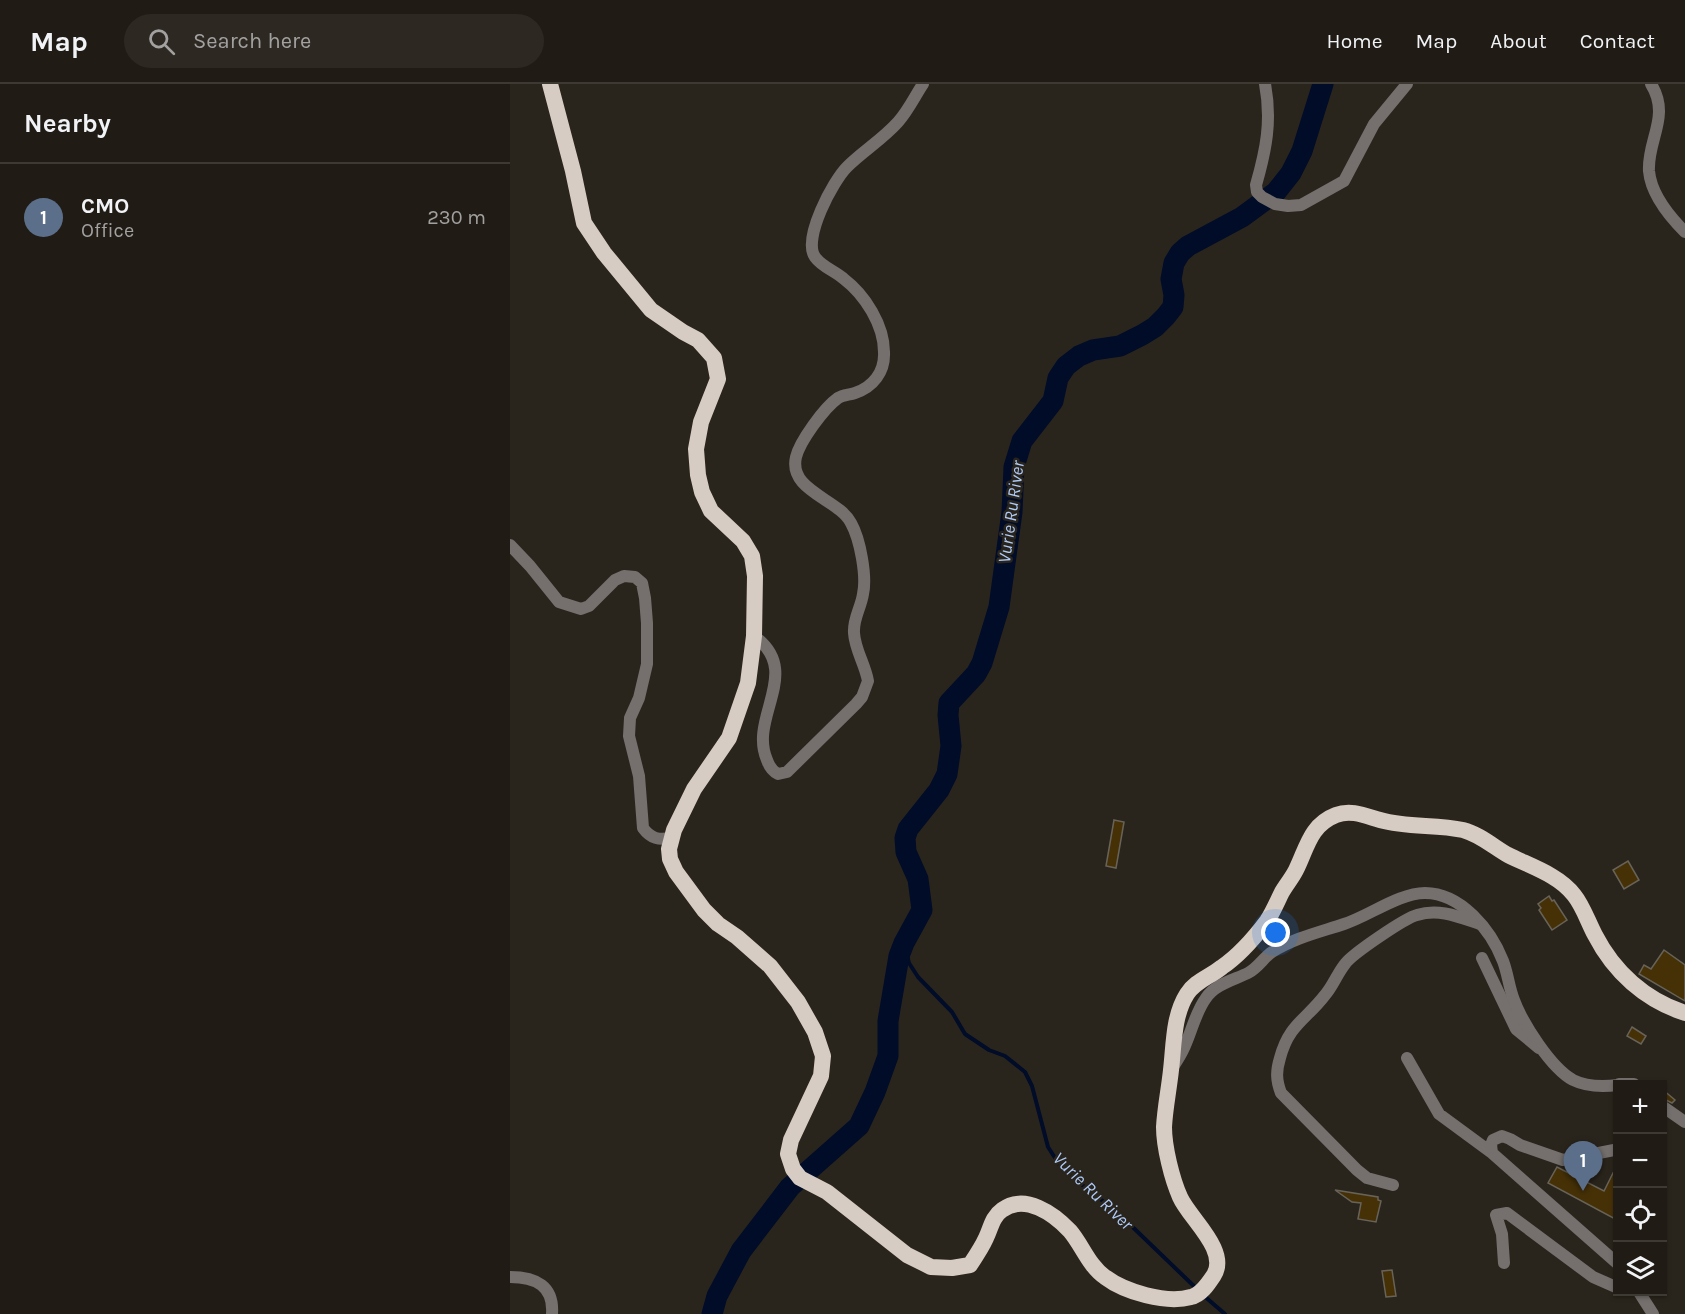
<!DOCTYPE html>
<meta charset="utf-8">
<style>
:root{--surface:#201c15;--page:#2d2922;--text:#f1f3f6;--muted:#a2a1a0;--line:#3d3a34;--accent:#f5a346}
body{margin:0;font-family:Karla,sans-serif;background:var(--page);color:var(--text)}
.controls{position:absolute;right:18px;bottom:18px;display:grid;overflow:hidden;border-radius:0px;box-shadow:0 2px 4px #0004}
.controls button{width:54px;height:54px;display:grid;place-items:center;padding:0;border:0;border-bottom:2px solid var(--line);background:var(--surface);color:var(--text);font:30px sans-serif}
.you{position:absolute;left:766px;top:849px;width:21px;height:21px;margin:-15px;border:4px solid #fff;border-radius:50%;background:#1a73e8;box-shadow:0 0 0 9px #1a73e833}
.badge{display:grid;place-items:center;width:39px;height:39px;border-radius:50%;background:var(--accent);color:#fff;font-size:20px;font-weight:700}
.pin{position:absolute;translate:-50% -50px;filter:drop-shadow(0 2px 3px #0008)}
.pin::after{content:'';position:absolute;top:32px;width:21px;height:18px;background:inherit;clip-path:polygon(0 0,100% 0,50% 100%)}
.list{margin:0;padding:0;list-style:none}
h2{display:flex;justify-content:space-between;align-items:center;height:78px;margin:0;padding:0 24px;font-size:26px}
h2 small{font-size:20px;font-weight:400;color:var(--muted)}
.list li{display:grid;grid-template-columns:39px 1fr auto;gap:18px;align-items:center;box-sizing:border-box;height:108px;padding:0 24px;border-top:2px solid var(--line)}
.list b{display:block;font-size:22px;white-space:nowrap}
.list p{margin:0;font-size:20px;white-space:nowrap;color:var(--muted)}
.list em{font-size:20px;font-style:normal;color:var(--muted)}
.icon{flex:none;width:33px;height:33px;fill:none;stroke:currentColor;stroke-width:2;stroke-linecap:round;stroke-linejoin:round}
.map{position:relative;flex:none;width:1175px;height:1230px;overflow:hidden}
header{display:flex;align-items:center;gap:36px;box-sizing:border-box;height:84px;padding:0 30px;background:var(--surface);border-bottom:2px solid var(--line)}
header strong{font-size:28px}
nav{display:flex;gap:33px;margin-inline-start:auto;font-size:21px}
.search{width:420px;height:54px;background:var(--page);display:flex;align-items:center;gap:15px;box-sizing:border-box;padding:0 21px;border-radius:33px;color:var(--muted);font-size:22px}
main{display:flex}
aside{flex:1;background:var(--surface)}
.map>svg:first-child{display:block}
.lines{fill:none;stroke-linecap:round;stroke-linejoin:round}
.stream{stroke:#010c28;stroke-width:4}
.river{stroke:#010c28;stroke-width:21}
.building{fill:#463107;stroke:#686359;stroke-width:1.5}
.minor{stroke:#75706d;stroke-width:12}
.tertiary{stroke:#75706d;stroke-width:12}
.trunk{stroke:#d6ccc4;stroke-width:16}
.labels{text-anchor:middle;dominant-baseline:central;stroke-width:5;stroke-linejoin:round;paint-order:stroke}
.water-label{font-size:18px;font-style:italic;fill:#aecbfa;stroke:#2a251c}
</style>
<header>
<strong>Map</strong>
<div class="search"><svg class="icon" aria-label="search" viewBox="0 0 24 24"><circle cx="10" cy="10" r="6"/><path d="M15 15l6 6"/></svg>Search here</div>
<nav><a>Home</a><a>Map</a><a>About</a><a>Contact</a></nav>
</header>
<main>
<aside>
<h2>Nearby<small></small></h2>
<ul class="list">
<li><span class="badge" style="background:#5c6f8a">1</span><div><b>CMO</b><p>Office</p></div><em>230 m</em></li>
</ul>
</aside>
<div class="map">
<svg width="1175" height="1230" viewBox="0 0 1175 1230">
<rect width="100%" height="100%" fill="#2a251c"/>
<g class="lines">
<path class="stream" d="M 394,859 L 399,879 L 408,893 L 442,928 L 455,950 L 479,966 L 495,972 L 515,988 L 522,1002 L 538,1063 L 549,1080 L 567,1097 L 607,1128 L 688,1206
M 693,1211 L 715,1230"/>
<path class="river" d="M 202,1230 L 207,1212 L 231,1167 L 280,1103 L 349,1042 L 365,1008 L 378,972 L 378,937 L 389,872 L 394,859 L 412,826 L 408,795 L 396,768 L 395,754 L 398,745 L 429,706 L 437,690 L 441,662 L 438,631 L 439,619 L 466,590 L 472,579 L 489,523 L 502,428 L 504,383 L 512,357 L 543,317 L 548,294 L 556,282 L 569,272 L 583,266 L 610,262 L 632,251 L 645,243 L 656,232 L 663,223 L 664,211 L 661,195 L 664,179 L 670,169 L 678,162 L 732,133 L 766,108 L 781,89 L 792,67 L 813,0"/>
</g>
<path class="building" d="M 604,736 L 614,738 L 606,784 L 596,782 Z
M 1118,777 L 1129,796 L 1114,805 L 1103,786 Z
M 1039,812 L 1042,817 L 1044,816 L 1057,836 L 1042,846 L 1029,826 L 1031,824 L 1028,820 Z
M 1154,866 L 1175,881 L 1175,917 L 1129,890 L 1134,881 L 1141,885 Z
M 1122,943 L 1136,952 L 1131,960 L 1117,952 Z
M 1152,1005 L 1165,1016 L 1162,1019 L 1152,1014 Z
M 1107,1081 L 1107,1136 L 1038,1099 L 1047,1083 L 1094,1107 Z
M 825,1106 L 868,1113 L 868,1116 L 871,1117 L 866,1138 L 848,1135 L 851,1119 L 842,1118 Z
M 882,1186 L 886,1212 L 876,1213 L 872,1187 Z"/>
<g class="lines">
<path class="minor" d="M 0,461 L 20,482 L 49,518 L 71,525 L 79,522 L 105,496 L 114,492 L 125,493 L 132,499 L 135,514 L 137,539 L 137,580 L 129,614 L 120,634 L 119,652 L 129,692 L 133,744 C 141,755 149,756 161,754
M 244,552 C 294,588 238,633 257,676 C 259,682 262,687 268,690 L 277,688 L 346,620 L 352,613 L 358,597 C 355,580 345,566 344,549 C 343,534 351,524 353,510 C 357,492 350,455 341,439 C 329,415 278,407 286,373 C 290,357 314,324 328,314 C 333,311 339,311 345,309 C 363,303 375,288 374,268 C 374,241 355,211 334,195 C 325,187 312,183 305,173 C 292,155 323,97 337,83 C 353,67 373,55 388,38 C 398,27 405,12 413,0
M 972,874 L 1006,945 L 1029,964
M 897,974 L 929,1030 L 982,1069 L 1108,1180
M 982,1069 L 981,1061 L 983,1056 L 992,1052 L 1000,1055 L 1010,1061 L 1053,1076 L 1104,1066
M 883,1101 L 857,1094 L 847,1086 L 771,1009 C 766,996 766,987 770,974 C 779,940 796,936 815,911 C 823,902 827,890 835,880 C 842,870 895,834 907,831 C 929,824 949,833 970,840
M 994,1179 L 992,1150 L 986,1131 L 997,1129 L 1083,1193 L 1108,1204
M 0,1193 C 26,1193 44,1202 42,1230
M 1129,1208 L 1143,1230"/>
<path class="tertiary" d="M 755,0 C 762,37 756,66 746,101 L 747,108 L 752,113 L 765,120 L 778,122 L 791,121 L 834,97 L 864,40 L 897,0
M 1141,0 C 1161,32 1137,56 1139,87 C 1141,110 1160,133 1175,148
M 663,983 C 667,977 671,971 674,964 C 682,947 685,929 696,914 C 705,900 724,896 738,889 C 748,884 754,873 762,868 C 784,854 810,848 834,840 C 859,832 889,809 915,809 C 951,809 981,846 993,877 C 998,890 999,904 1004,916 C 1013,940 1041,984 1063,996 C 1077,1003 1092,1003 1108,1001
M 1109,1000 L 1124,1000
M 1152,1022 L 1175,1038"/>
<path class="trunk" d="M 40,0 L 63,87 L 74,139 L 94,169 L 141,226 L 173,248 L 188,256 L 204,274 L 208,295 L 191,338 L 186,365 L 188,391 L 192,408 L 201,427 L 233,457 L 242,472 L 245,492 L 244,552 L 238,599 L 219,654 L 184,705 L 164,746 L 159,765 L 160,775 L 166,788 L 194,826 L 208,840 L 227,853 L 260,882 L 288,918 L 305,948 L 313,972 L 311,992 L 281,1056 L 278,1070 L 283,1085 L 290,1094 L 317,1108 L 397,1171 L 421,1183 L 442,1184 L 460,1181 C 466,1172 472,1163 476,1154 C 481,1144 482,1133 492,1126 C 515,1109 544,1130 560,1147 C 572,1161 579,1182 595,1193 C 615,1208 656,1220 681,1213 C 691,1211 698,1200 704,1191 C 719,1166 679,1134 670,1113 C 662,1095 654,1063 654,1043 C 655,1024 659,1005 661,986 C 664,961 663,932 677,910 C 685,897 700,893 712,883 C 728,872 745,853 757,837 C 763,828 767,818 772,808 C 776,801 782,794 786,786 C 797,764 800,741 826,731 C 841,725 856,732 870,736 C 898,744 926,740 953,746 C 969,750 984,763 998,771 C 1020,782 1049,791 1064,811 C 1073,822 1078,838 1085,851 C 1104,888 1135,916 1175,929"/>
</g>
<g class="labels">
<g class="water-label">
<text transform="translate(501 428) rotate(-82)">Vurie Ru River</text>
<text transform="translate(583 1107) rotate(44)">Vurie Ru River</text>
</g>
</g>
</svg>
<div class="controls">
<button>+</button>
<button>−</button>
<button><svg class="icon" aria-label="locate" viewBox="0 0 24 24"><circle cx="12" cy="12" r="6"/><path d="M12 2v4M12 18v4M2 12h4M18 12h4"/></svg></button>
<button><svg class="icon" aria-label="layers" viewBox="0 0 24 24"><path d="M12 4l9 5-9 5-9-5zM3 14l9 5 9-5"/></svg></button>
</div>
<div class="you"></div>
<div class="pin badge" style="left:1073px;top:1107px;background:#5c6f8a">1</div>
</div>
</main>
